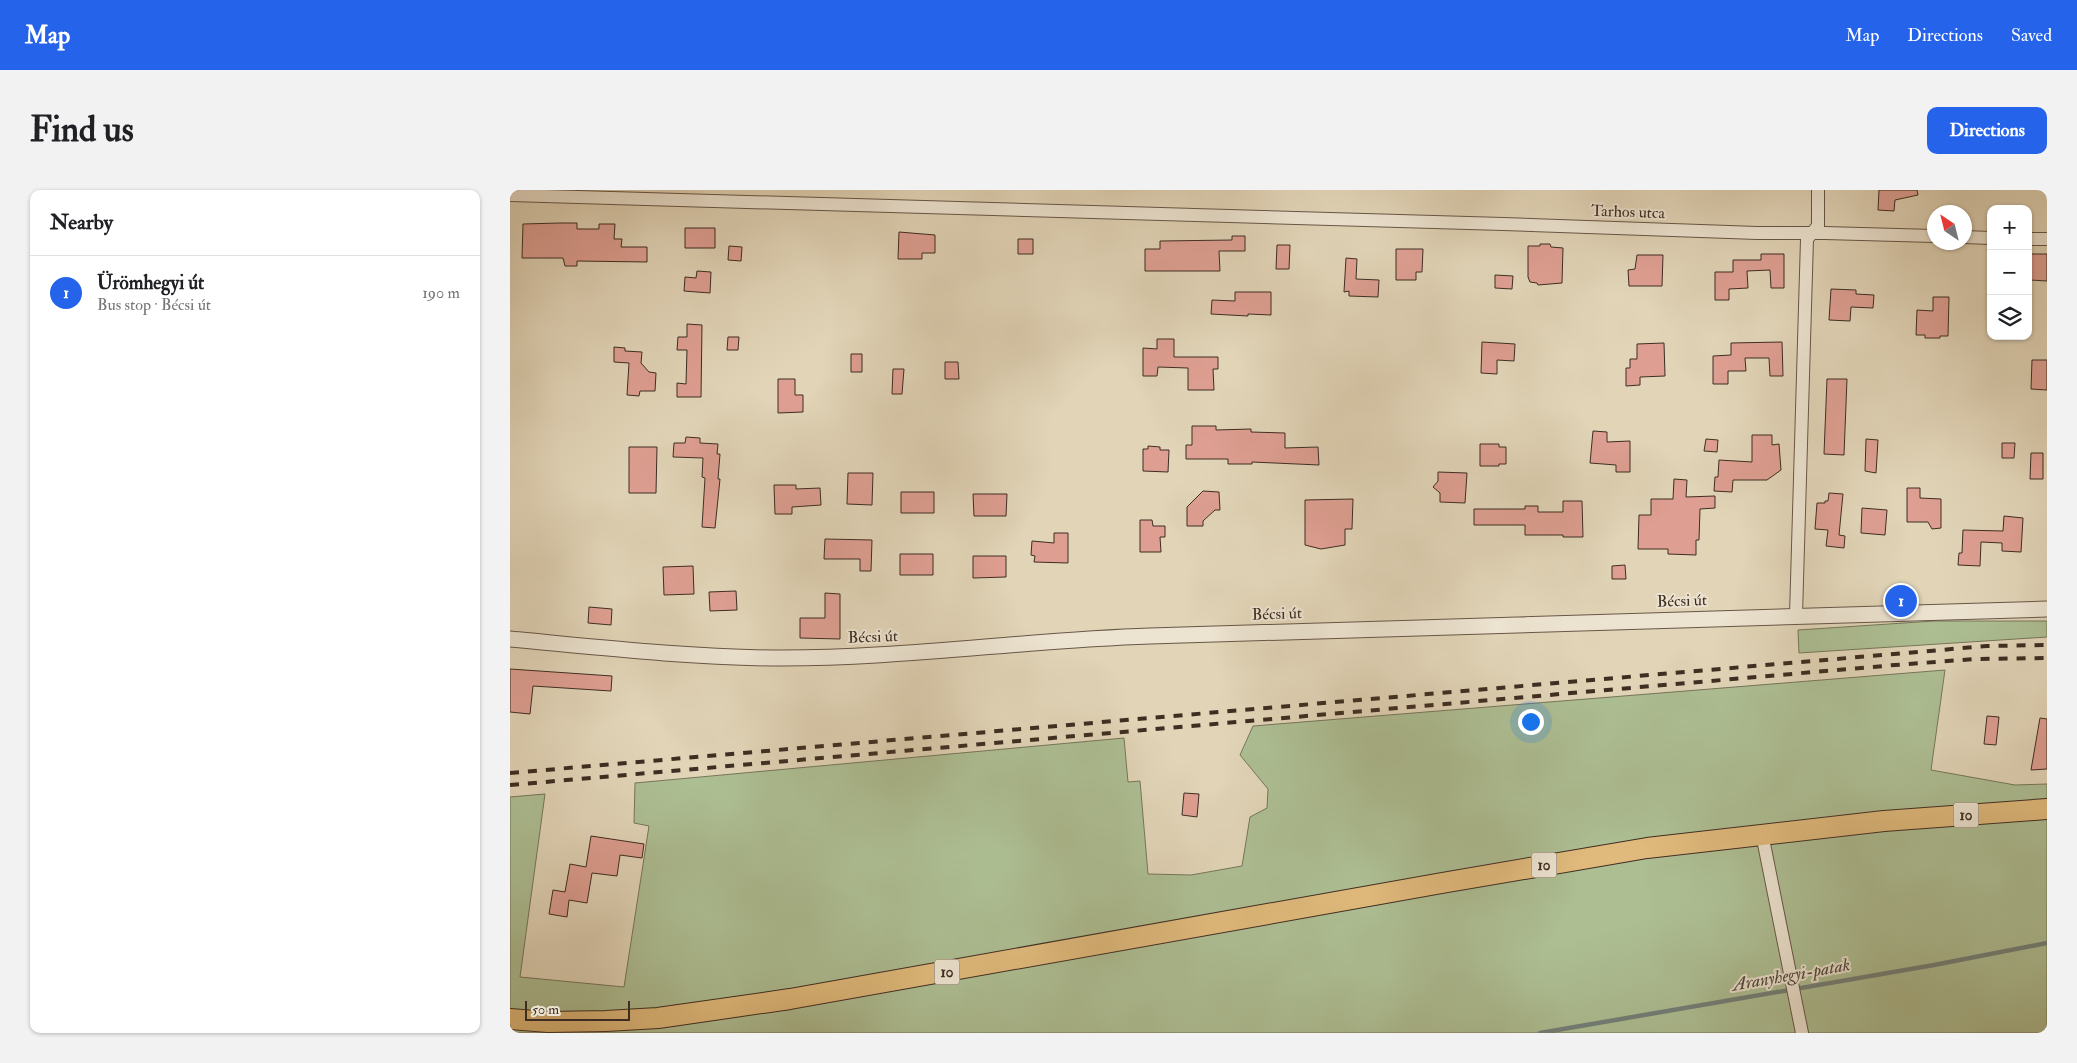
<!DOCTYPE html>
<meta charset="utf-8">
<style>
:root{--surface:#fff;--page:#f2f2f2;--text:#202124;--muted:#757577;--line:#e0e0e0;--accent:#2563eb}
body{margin:0;font-family:"IM FELL Double Pica",serif;background:var(--page);color:var(--text)}
.controls{position:absolute;right:15px;top:15px;display:grid;overflow:hidden;border-radius:10px;box-shadow:0 1px 4px #0004}
.controls button{width:45px;height:45px;display:grid;place-items:center;padding:0;border:0;border-bottom:1px solid var(--line);background:var(--surface);color:var(--text);font:25px sans-serif}
.compass{position:absolute;left:1417px;top:15px;width:45px;height:45px;border-radius:50%;background:var(--surface);box-shadow:0 1px 4px #0004;rotate:325deg}
.scale{position:absolute;left:15px;bottom:12px;width:105px;box-sizing:border-box;padding-left:5px;border:2px solid #3f2d22;border-top:0;font-size:14px;line-height:18px;white-space:nowrap;color:#3f2d22;-webkit-text-stroke:4px #ece3d0;paint-order:stroke}
.you{position:absolute;left:1020px;top:531px;width:18px;height:18px;margin:-12px;border:4px solid #fff;border-radius:50%;background:#1a73e8;box-shadow:0 0 0 8px #1a73e833}
.badge{display:grid;place-items:center;width:32px;height:32px;border-radius:50%;background:var(--accent);color:#fff;font-size:16px;font-weight:700}
.pin{position:absolute;translate:-50% -50%;border:2px solid #fff;box-shadow:0 1px 5px #0006}
.list{margin:0;padding:0;list-style:none}
h2{display:flex;justify-content:space-between;align-items:center;height:65px;margin:0;padding:0 20px;font-size:21px}
h2 small{font-size:16px;font-weight:400;color:var(--muted)}
.list li{display:grid;grid-template-columns:32px 1fr auto;gap:15px;align-items:center;box-sizing:border-box;height:75px;padding:0 20px;border-top:1px solid var(--line)}
.list b{display:block;font-size:19px;white-space:nowrap}
.list p{margin:0;font-size:16px;white-space:nowrap;color:var(--muted)}
.list em{font-size:16px;font-style:normal;color:var(--muted)}
.icon{flex:none;width:28px;height:28px;fill:none;stroke:currentColor;stroke-width:2;stroke-linecap:round;stroke-linejoin:round}
.map{position:relative;flex:none;width:1537px;height:843px;overflow:hidden;border-radius:10px}
header{display:flex;align-items:center;gap:30px;box-sizing:border-box;height:70px;padding:0 25px;background:var(--accent);color:#fff}
header strong{font-size:24px}
nav{display:flex;gap:28px;margin-inline-start:auto;font-size:18px}
.intro{display:flex;align-items:center;justify-content:space-between;box-sizing:border-box;height:120px;padding:0 30px}
h1{margin:0;font-size:35px}
.button{padding:12px 22px;border-radius:10px;background:var(--accent);color:#fff;font-size:18px;font-weight:700}
main{display:flex;gap:30px;padding:0 30px}
aside{flex:1;background:var(--surface);border-radius:10px;box-shadow:0 1px 4px #0004}
.map>svg:first-child{display:block}
.green{fill:#adbe93;stroke:#76765a}
.lines{fill:none;stroke-linecap:round;stroke-linejoin:round}
.stream{stroke:#738079;stroke-width:4.5}
.building{fill:#de9f92;stroke:#3f2d22}
.minor-casing{stroke:#685747;stroke-width:14}
.tertiary-casing{stroke:#685747;stroke-width:17}
.primary-casing{stroke:#3f2d22;stroke-width:22}
.minor{stroke:#ece3d0;stroke-width:12}
.tertiary{stroke:#ece3d0;stroke-width:15}
.primary{stroke:#e0ba7c;stroke-width:20}
.rail{stroke:#3f2d22;stroke-width:4;stroke-dasharray:9 9;stroke-linecap:butt}
.labels{text-anchor:middle;dominant-baseline:central;stroke-width:4;stroke-linejoin:round;paint-order:stroke}
.shield{fill:#ece3d0;stroke:#736456;stroke-width:1}
.shield-label{font-size:15px;font-weight:bold;fill:#3f2d22}
.street-label{font-size:16px;fill:#3f2d22;stroke:#ece3d0}
.water-label{font-size:18px;font-style:italic;fill:#50493f;stroke:#ece3d0}
</style>
<header>
<strong>Map</strong>
<nav><a>Map</a><a>Directions</a><a>Saved</a></nav>
</header>
<div class="intro"><h1>Find us</h1><a class="button">Directions</a></div>
<main>
<aside>
<h2>Nearby<small></small></h2>
<ul class="list">
<li><span class="badge">1</span><div><b>Ürömhegyi út</b><p>Bus stop · Bécsi út</p></div><em>190 m</em></li>
</ul>
</aside>
<div class="map">
<svg width="1537" height="843" viewBox="0 0 1537 843">
<rect width="100%" height="100%" fill="#e1d4b7"/>
<filter id="stains"><feTurbulence type="fractalNoise" baseFrequency=".004" numOctaves="4"/><feColorMatrix values="0 0 0 0 .2 0 0 0 0 .09 0 0 0 0 .02 0 0 0 .5 -.17"/></filter>
<radialGradient id="worn" r=".72"><stop offset=".6" stop-color="#630" stop-opacity="0"/><stop offset="1" stop-color="#630" stop-opacity=".3"/></radialGradient>
<path class="green" d="M 1424,431 L 1537,431 L 1537,447 L 1289,463 L 1288,440 Z
M 1435,480 L 1421,580 L 1505,595 L 1537,594 L 1537,843 L 0,843 L 0,607 L 35,604 L 10,787 L 114,797 L 139,636 L 124,633 L 125,593 L 614,548 L 618,592 L 630,591 L 638,684 L 681,685 L 732,676 L 740,627 L 757,618 L 758,599 L 730,565 L 743,536 Z"/>
<g class="lines">
<path class="stream" d="M 1030,843 L 1424,775 L 1537,753"/>
</g>
<path class="building" d="M 1369,0 L 1407,0 L 1408,5 L 1385,10 L 1384,21 L 1368,20 Z
M 50,33 L 67,33 L 67,39 L 89,39 L 89,34 L 105,34 L 104,49 L 112,49 L 111,57 L 137,57 L 137,72 L 67,71 L 67,76 L 55,76 L 53,68 L 12,68 L 13,34 Z
M 175,38 L 205,38 L 205,58 L 175,58 Z
M 389,42 L 425,45 L 425,63 L 412,63 L 412,69 L 388,69 Z
M 722,46 L 735,46 L 735,61 L 709,61 L 710,81 L 635,81 L 635,59 L 650,59 L 650,51 L 722,50 Z
M 508,49 L 523,49 L 523,64 L 508,64 Z
M 1030,54 L 1040,54 L 1041,57 L 1053,58 L 1052,93 L 1028,95 L 1027,93 L 1020,92 L 1018,87 L 1018,56 L 1030,56 Z
M 767,55 L 780,55 L 779,79 L 766,79 Z
M 219,56 L 232,57 L 231,71 L 218,70 Z
M 886,59 L 913,59 L 912,82 L 906,82 L 906,90 L 886,90 Z
M 1251,64 L 1274,64 L 1274,98 L 1261,98 L 1260,80 L 1237,81 L 1238,98 L 1219,99 L 1219,110 L 1205,110 L 1205,82 L 1223,82 L 1223,70 L 1251,70 Z
M 1521,64 L 1537,64 L 1537,91 L 1520,90 Z
M 1127,65 L 1153,65 L 1152,96 L 1119,96 L 1118,80 L 1125,79 Z
M 836,68 L 847,69 L 846,89 L 869,90 L 868,107 L 839,106 L 839,101 L 834,102 Z
M 187,81 L 201,82 L 200,103 L 174,101 L 175,87 L 186,88 Z
M 985,85 L 1003,86 L 1002,99 L 985,98 Z
M 1321,99 L 1346,100 L 1346,104 L 1364,105 L 1363,118 L 1341,117 L 1340,131 L 1319,130 Z
M 725,102 L 761,102 L 761,125 L 738,124 L 738,126 L 701,124 L 702,110 L 725,111 Z
M 1423,107 L 1439,107 L 1438,146 L 1430,146 L 1430,148 L 1415,148 L 1415,145 L 1406,145 L 1407,120 L 1423,121 Z
M 177,134 L 192,135 L 191,207 L 167,207 L 167,193 L 176,194 L 177,160 L 167,160 L 168,147 L 177,147 Z
M 218,147 L 229,147 L 228,160 L 217,160 Z
M 647,149 L 664,149 L 664,167 L 708,167 L 708,179 L 703,179 L 704,200 L 678,200 L 678,178 L 648,177 L 647,186 L 633,186 L 633,158 L 647,159 Z
M 972,152 L 1005,154 L 1004,171 L 987,170 L 987,184 L 971,183 Z
M 1272,152 L 1273,186 L 1260,186 L 1259,168 L 1235,168 L 1236,181 L 1218,181 L 1218,194 L 1203,194 L 1203,166 L 1221,165 L 1221,153 Z
M 1154,153 L 1155,186 L 1130,187 L 1130,195 L 1116,196 L 1116,178 L 1120,178 L 1120,169 L 1127,169 L 1127,154 Z
M 104,157 L 115,158 L 115,161 L 132,162 L 131,173 L 139,182 L 146,183 L 145,201 L 130,201 L 129,206 L 117,205 L 119,173 L 104,172 Z
M 341,164 L 352,164 L 352,182 L 341,182 Z
M 1522,170 L 1537,170 L 1537,200 L 1521,199 Z
M 435,172 L 448,172 L 449,189 L 435,189 Z
M 383,179 L 394,179 L 392,204 L 382,204 Z
M 268,189 L 285,189 L 285,205 L 293,205 L 293,222 L 268,223 Z
M 1317,189 L 1337,189 L 1334,265 L 1314,264 Z
M 682,236 L 706,236 L 706,240 L 741,239 L 741,242 L 775,243 L 775,258 L 808,257 L 809,275 L 742,272 L 742,274 L 718,274 L 718,269 L 676,269 L 676,255 L 682,255 Z
M 1083,241 L 1097,242 L 1097,252 L 1120,251 L 1120,282 L 1106,282 L 1106,275 L 1080,273 Z
M 1242,245 L 1262,245 L 1262,255 L 1269,254 L 1271,280 L 1257,290 L 1223,290 L 1222,302 L 1204,301 L 1205,287 L 1208,287 L 1209,270 L 1242,272 Z
M 176,247 L 190,248 L 190,253 L 208,254 L 207,264 L 210,264 L 208,289 L 210,289 L 205,338 L 192,337 L 195,288 L 192,287 L 193,268 L 163,267 L 164,253 L 175,253 Z
M 1196,249 L 1208,250 L 1207,262 L 1194,261 Z
M 1356,249 L 1368,250 L 1366,283 L 1355,281 Z
M 1492,253 L 1505,253 L 1504,268 L 1492,268 Z
M 970,254 L 989,254 L 989,257 L 996,257 L 996,274 L 989,274 L 989,276 L 970,276 Z
M 638,256 L 650,257 L 650,260 L 659,260 L 658,282 L 633,281 L 633,259 L 638,259 Z
M 119,257 L 147,257 L 146,303 L 119,303 Z
M 1521,263 L 1533,263 L 1533,289 L 1520,289 Z
M 928,282 L 957,283 L 955,313 L 930,312 L 930,303 L 923,297 L 928,291 Z
M 338,283 L 363,283 L 362,315 L 337,314 Z
M 1164,289 L 1177,290 L 1176,307 L 1205,306 L 1205,318 L 1190,319 L 1189,350 L 1186,350 L 1186,365 L 1158,364 L 1158,359 L 1128,359 L 1129,325 L 1141,325 L 1141,309 L 1163,309 Z
M 264,295 L 286,295 L 286,299 L 310,298 L 311,315 L 282,317 L 282,324 L 265,324 Z
M 1397,298 L 1410,298 L 1410,308 L 1431,309 L 1431,338 L 1422,339 L 1418,332 L 1397,332 Z
M 693,301 L 709,302 L 710,320 L 705,320 L 693,331 L 693,336 L 677,336 L 677,317 Z
M 391,302 L 424,302 L 424,323 L 391,323 Z
M 1319,303 L 1333,304 L 1329,345 L 1335,346 L 1334,358 L 1316,356 L 1318,340 L 1305,339 L 1307,313 L 1315,313 L 1315,311 L 1318,311 Z
M 463,304 L 497,304 L 496,326 L 464,326 Z
M 843,309 L 842,339 L 835,339 L 835,355 L 811,359 L 795,355 L 795,310 Z
M 1053,311 L 1072,311 L 1073,347 L 1053,347 L 1053,345 L 1015,345 L 1015,335 L 964,335 L 964,319 L 1015,319 L 1015,316 L 1028,316 L 1028,322 L 1053,322 Z
M 1352,318 L 1377,320 L 1375,345 L 1351,343 Z
M 1494,326 L 1513,328 L 1511,362 L 1492,361 L 1492,353 L 1471,352 L 1470,376 L 1448,375 L 1449,363 L 1452,363 L 1453,340 L 1493,341 Z
M 630,330 L 642,330 L 643,336 L 655,336 L 655,347 L 650,347 L 651,362 L 630,362 Z
M 544,343 L 558,343 L 558,373 L 524,372 L 525,366 L 521,365 L 522,351 L 544,353 Z
M 315,349 L 362,350 L 361,381 L 350,381 L 350,369 L 314,369 Z
M 390,364 L 423,364 L 423,385 L 390,385 Z
M 463,366 L 496,366 L 496,387 L 463,388 Z
M 1115,375 L 1116,389 L 1102,389 L 1102,376 Z
M 183,376 L 184,404 L 154,405 L 153,377 Z
M 226,401 L 227,420 L 200,421 L 199,402 Z
M 315,403 L 330,404 L 330,449 L 290,448 L 290,428 L 315,428 Z
M 79,417 L 102,419 L 101,435 L 78,433 Z
M 0,479 L 102,486 L 101,501 L 23,496 L 20,524 L 0,522 Z
M 1477,526 L 1489,527 L 1486,555 L 1474,554 Z
M 1530,528 L 1537,529 L 1537,579 L 1521,580 Z
M 674,603 L 689,604 L 687,627 L 672,625 Z
M 81,646 L 134,654 L 132,668 L 110,665 L 107,686 L 82,683 L 77,713 L 59,710 L 57,727 L 39,724 L 43,700 L 55,702 L 60,674 L 76,677 Z"/>
<g class="lines">
<defs>
<path id="minor" d="M 0,5 L 993,34 L 1247,43 L 1315,43 L 1424,46
M 1454,47 L 1481,48
M 1518,49 L 1537,49
M 1286,425 L 1297,49 L 1308,36 L 1308,0
M 1252,644 L 1292,843"/>
<path id="tertiary" d="M 0,449 C 87,457 175,467 262,468 C 389,469 514,450 640,446 C 939,436 1238,426 1537,419"/>
<path id="primary" d="M 0,829 L 38,832 L 96,831 L 148,828 L 280,809 L 932,693 L 1137,658 L 1374,631 L 1537,619"/>
</defs>
<use href="#minor" class="minor-casing"/>
<use href="#tertiary" class="tertiary-casing"/>
<use href="#primary" class="primary-casing"/>
<use href="#minor" class="minor"/>
<use href="#tertiary" class="tertiary"/>
<use href="#primary" class="primary"/>
<path class="rail" d="M 0,583 L 1477,456 L 1537,455
M 0,595 L 1385,475 L 1465,469 L 1537,468"/>
</g>
<g class="labels">
<g class="shield">
<rect x="1443.5" y="612.5" width="25" height="25" rx="4"/>
<rect x="1021.5" y="662.5" width="25" height="25" rx="4"/>
<rect x="424.5" y="769.5" width="25" height="25" rx="4"/>
</g>
<g class="shield-label">
<text x="1456" y="625">10</text>
<text x="1034" y="675">10</text>
<text x="437" y="782">10</text>
</g>
<g class="street-label">
<text transform="translate(1118 22) rotate(2)">Tarhos utca</text>
<text transform="translate(1172 411) rotate(-2)">Bécsi út</text>
<text transform="translate(767 424) rotate(-2)">Bécsi út</text>
<text transform="translate(363 447) rotate(-2)">Bécsi út</text>
</g>
<g class="water-label">
<text transform="translate(1281 785) rotate(-10)">Aranyhegyi-patak</text>
</g>
</g>
<rect width="100%" height="100%" filter="url(#stains)"/>
<rect width="100%" height="100%" fill="url(#worn)"/>
</svg>
<div class="controls">
<button>+</button>
<button>−</button>
<button><svg class="icon" aria-label="layers" viewBox="0 0 24 24"><path d="M12 4l9 5-9 5-9-5zM3 14l9 5 9-5"/></svg></button>
</div>
<svg class="compass" viewBox="-18 -18 36 36"><path d="M0-13l5 13h-10z" fill="#e53935"/><path d="M0 13l5-13h-10z" fill="#757577"/></svg>
<div class="scale">50 m</div>
<div class="you"></div>
<div class="pin badge" style="left:1391px;top:411px">1</div>
</div>
</main>
